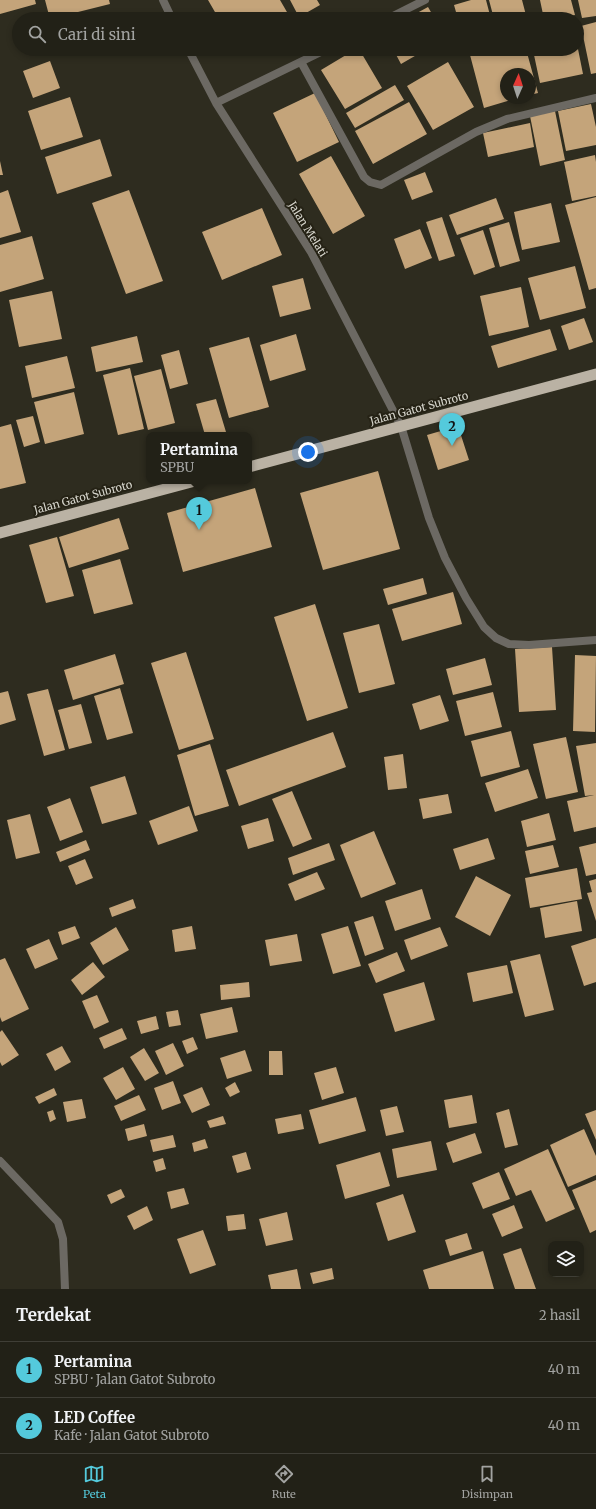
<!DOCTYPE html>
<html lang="id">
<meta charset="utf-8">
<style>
:root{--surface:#222117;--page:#2a2920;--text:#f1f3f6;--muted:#a2a3a1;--line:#3f3e36;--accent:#54cadc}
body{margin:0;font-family:Merriweather,serif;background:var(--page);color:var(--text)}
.controls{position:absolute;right:12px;bottom:12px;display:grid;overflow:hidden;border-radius:8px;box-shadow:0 2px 6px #0003}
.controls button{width:36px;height:36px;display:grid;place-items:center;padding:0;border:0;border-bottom:1px solid var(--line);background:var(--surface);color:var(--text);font:20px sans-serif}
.compass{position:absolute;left:500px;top:68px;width:36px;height:36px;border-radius:50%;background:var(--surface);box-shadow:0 2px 6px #0003;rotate:3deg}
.you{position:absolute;left:308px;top:452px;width:14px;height:14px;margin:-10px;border:3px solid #fff;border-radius:50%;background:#1a73e8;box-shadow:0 0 0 6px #1a73e833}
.badge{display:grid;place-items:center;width:26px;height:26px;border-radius:50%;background:var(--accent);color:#111;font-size:13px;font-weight:700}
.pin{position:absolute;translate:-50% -33px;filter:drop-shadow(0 1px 2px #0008)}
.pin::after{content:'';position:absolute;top:21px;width:14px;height:12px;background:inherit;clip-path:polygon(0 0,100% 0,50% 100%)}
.popup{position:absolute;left:146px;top:432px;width:106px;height:52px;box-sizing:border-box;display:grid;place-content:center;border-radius:8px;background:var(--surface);filter:drop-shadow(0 1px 3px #0005);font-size:13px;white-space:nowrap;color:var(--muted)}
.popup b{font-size:15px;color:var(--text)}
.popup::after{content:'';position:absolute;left:50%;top:100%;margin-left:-8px;border:8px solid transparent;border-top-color:var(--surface)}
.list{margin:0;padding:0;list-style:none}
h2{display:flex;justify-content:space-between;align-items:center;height:52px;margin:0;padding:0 16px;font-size:17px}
h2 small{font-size:13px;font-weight:400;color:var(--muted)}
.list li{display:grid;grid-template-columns:26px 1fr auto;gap:12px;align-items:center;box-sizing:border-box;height:56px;padding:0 16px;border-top:1px solid var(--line)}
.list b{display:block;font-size:15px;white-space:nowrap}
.list p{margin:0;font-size:13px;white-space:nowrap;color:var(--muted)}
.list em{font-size:13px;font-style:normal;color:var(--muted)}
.icon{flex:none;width:22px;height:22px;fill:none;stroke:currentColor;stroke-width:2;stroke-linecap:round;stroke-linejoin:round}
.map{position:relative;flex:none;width:596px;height:1289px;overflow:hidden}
.search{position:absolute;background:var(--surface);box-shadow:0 2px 6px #0003;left:12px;right:12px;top:12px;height:44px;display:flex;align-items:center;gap:10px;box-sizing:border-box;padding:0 14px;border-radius:22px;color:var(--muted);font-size:15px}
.sheet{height:164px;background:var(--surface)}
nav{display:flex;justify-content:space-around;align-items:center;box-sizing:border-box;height:56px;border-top:1px solid var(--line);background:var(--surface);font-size:11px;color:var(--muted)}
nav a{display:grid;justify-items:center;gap:2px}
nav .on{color:var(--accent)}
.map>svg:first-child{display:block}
.building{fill:#c4a47a}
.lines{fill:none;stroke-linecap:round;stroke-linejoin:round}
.service{stroke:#6c6963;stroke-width:8}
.minor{stroke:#6c6963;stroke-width:8}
.trunk{stroke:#bab2a4;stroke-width:11}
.labels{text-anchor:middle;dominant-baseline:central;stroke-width:4;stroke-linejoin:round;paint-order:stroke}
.street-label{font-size:11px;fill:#d6d5cc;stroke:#252215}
</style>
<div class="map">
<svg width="596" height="1289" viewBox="0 0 596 1289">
<rect width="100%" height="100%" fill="#2e2c1f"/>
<path class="building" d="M 0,0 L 35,0 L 36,4 L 0,14 Z
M 45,0 L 109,0 L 110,4 L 50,19 Z
M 208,0 L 280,0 L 291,19 L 219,19 Z
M 290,0 L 317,0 L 320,5 L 299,17 Z
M 471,0 L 486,0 L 491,19 L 458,19 L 454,5 Z
M 489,0 L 522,0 L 527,19 L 494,19 Z
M 540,0 L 571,0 L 575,15 L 557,19 L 544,19 Z
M 578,0 L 596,0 L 596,16 L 582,18 Z
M 428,7 L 435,19 L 406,19 Z
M 596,22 L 596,73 L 591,74 L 581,26 Z
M 356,49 L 359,49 L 382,88 L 345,109 L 321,70 Z
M 393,49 L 427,49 L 401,64 Z
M 491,49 L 526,49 L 538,93 L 530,95 L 530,74 L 506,74 L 506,98 L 518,98 L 484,108 L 470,55 Z
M 566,49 L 578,49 L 583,74 L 540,83 L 534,55 Z
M 50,61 L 60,88 L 33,98 L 23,71 Z
M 448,62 L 474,107 L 433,130 L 407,86 Z
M 395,85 L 404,100 L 355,128 L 346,113 Z
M 315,93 L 339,142 L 297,162 L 273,113 Z
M 70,97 L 83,137 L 41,150 L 28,111 Z
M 409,102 L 427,134 L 373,164 L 355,131 Z
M 591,104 L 596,127 L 596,145 L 566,151 L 558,111 Z
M 555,111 L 565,160 L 540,166 L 530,116 Z
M 530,123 L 534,147 L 488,157 L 483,133 Z
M 100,139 L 112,176 L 57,194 L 45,157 Z
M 595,155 L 596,162 L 596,196 L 572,201 L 564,162 Z
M 331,156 L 365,216 L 333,234 L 299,174 Z
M 0,161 L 3,175 L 0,175 Z
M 425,172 L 433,192 L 412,200 L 404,180 Z
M 8,190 L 21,232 L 0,238 L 0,193 Z
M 129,190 L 163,281 L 126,294 L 92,203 Z
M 596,197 L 596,288 L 589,290 L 565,205 Z
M 496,198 L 504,219 L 457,235 L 449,215 Z
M 551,203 L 560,242 L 522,250 L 514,212 Z
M 262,208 L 282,255 L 222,280 L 202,232 Z
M 442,217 L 455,256 L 439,261 L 426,222 Z
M 509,222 L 520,261 L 500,267 L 489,228 Z
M 420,229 L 432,258 L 405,269 L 394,239 Z
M 483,230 L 495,267 L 474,275 L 460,238 Z
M 32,236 L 44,279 L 0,292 L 0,245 Z
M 575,266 L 586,308 L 540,320 L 528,278 Z
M 303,278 L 311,309 L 280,317 L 272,286 Z
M 521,287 L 529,327 L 489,336 L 480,296 Z
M 52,291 L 62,339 L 19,347 L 9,300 Z
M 584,318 L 593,342 L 569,350 L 561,326 Z
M 550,329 L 557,350 L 498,368 L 491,346 Z
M 296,334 L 306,370 L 270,381 L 260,345 Z
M 137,336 L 143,362 L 96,372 L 91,347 Z
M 249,337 L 269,407 L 229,418 L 209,348 Z
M 179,350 L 188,384 L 170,389 L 161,355 Z
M 67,356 L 75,388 L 32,398 L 25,366 Z
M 130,368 L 144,429 L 118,435 L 103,375 Z
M 161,369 L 175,423 L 148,430 L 134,376 Z
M 74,392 L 84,434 L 45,444 L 34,402 Z
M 216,399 L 226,432 L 216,435 L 205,435 L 196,404 Z
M 33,416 L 40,442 L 24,447 L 16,420 Z
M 11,424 L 26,483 L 0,489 L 0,427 Z
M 458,426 L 469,460 L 438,470 L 427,435 Z
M 378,471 L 400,549 L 323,570 L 300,493 Z
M 255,488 L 272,547 L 183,572 L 167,513 Z
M 119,518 L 129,549 L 69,568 L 59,537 Z
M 57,537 L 74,596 L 46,603 L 29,545 Z
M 120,559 L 133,604 L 94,614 L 82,570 Z
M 423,578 L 427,594 L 388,605 L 383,589 Z
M 453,592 L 462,624 L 402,641 L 392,609 Z
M 315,604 L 348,708 L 307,721 L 274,617 Z
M 379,624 L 395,684 L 359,693 L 343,633 Z
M 552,647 L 556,710 L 519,712 L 515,649 Z
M 186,652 L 214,739 L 179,750 L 151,663 Z
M 115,654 L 124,684 L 73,700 L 64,670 Z
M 575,655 L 596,656 L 595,732 L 573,731 Z
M 485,658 L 492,685 L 453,695 L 446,669 Z
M 120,688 L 133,733 L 107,740 L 94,696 Z
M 48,689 L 65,750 L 44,756 L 27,694 Z
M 8,691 L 16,720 L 0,725 L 0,693 Z
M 493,692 L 502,727 L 465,736 L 456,701 Z
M 440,695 L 449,721 L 420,730 L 412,704 Z
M 81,704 L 92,743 L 69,749 L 58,710 Z
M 511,731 L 520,767 L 481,777 L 471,741 Z
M 333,732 L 346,767 L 239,806 L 226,770 Z
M 566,737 L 578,792 L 546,799 L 533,744 Z
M 596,743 L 596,827 L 574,832 L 567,801 L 594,795 L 585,796 L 576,746 Z
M 210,744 L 229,806 L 195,816 L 177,755 Z
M 403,754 L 407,788 L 388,790 L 384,757 Z
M 528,769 L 538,798 L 495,812 L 485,783 Z
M 125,776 L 137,814 L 102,824 L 90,787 Z
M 292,791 L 312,839 L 293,847 L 272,799 Z
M 448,794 L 452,813 L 423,819 L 419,799 Z
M 70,798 L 83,832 L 60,841 L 47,807 Z
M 189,806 L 198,831 L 158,845 L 149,821 Z
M 549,813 L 556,840 L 527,847 L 521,821 Z
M 30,814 L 40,853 L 16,859 L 7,820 Z
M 268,818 L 274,841 L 248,849 L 241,826 Z
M 374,831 L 396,884 L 361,898 L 340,845 Z
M 488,838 L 495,859 L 460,870 L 453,849 Z
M 86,840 L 90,850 L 60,862 L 56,852 Z
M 329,843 L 335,860 L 293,875 L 288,858 Z
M 596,843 L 596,874 L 586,876 L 579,847 Z
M 553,845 L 559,867 L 530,874 L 525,851 Z
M 85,859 L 93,878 L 76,885 L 68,866 Z
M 577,868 L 582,899 L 530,908 L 525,878 Z
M 317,872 L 325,889 L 295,901 L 288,884 Z
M 476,876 L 511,895 L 490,936 L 455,917 Z
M 596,879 L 596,921 L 587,893 L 592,892 L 589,881 Z
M 422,889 L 431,919 L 395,931 L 385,901 Z
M 133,899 L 136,908 L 112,917 L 109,908 Z
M 577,901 L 582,931 L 545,938 L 540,908 Z
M 373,916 L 384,949 L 365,956 L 354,922 Z
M 75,926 L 80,938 L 62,945 L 58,932 Z
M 192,926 L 196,949 L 175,952 L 172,930 Z
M 348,926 L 361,966 L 333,974 L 321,934 Z
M 116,927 L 129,950 L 103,965 L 90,943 Z
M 440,927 L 448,946 L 411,960 L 404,940 Z
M 297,934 L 302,961 L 270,966 L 265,940 Z
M 596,938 L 596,982 L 584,986 L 571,946 Z
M 49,939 L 58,959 L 35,969 L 26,949 Z
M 397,952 L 405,971 L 376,983 L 368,964 Z
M 540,954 L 554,1010 L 525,1017 L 510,961 Z
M 5,958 L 29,1009 L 2,1022 L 0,1017 L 0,960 Z
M 93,962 L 105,977 L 82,995 L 71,980 Z
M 507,965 L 513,993 L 473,1002 L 467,973 Z
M 249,982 L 250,997 L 221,1000 L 220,985 Z
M 424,982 L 435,1020 L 395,1032 L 383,994 Z
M 97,995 L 109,1022 L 94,1029 L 82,1001 Z
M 232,1007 L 238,1032 L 206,1039 L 200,1014 Z
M 178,1010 L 181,1025 L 169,1027 L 166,1012 Z
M 156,1016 L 159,1029 L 141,1034 L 137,1021 Z
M 122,1028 L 127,1039 L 104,1049 L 99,1038 Z
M 2,1030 L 19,1055 L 2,1066 L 0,1062 L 0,1032 Z
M 193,1037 L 198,1049 L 187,1054 L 182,1041 Z
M 173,1043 L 184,1066 L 166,1075 L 155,1051 Z
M 62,1046 L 71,1062 L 55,1071 L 46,1054 Z
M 144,1048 L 159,1073 L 145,1081 L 130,1057 Z
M 245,1050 L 252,1071 L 227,1079 L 220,1058 Z
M 269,1051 L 282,1051 L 283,1075 L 269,1075 Z
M 123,1067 L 135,1089 L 116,1100 L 103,1078 Z
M 336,1067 L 344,1093 L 322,1100 L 314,1073 Z
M 173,1081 L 181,1103 L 162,1110 L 154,1088 Z
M 235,1082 L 240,1092 L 230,1097 L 225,1088 Z
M 202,1087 L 210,1105 L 192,1113 L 183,1095 Z
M 54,1088 L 57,1095 L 39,1104 L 35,1097 Z
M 139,1095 L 146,1110 L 121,1121 L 114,1106 Z
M 472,1095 L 477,1123 L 449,1128 L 444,1100 Z
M 356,1097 L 366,1131 L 319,1144 L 309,1110 Z
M 82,1099 L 86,1118 L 67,1122 L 63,1102 Z
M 397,1106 L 404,1132 L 386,1136 L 380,1110 Z
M 509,1109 L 518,1145 L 505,1148 L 496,1113 Z
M 53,1110 L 56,1119 L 50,1122 L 47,1112 Z
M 596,1110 L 596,1140 L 585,1114 Z
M 301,1114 L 304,1129 L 278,1134 L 275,1119 Z
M 223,1116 L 226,1124 L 210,1128 L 207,1121 Z
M 144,1124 L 147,1136 L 128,1141 L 125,1129 Z
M 584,1129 L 596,1156 L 596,1175 L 568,1187 L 550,1145 Z
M 475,1133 L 482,1153 L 453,1163 L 446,1143 Z
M 173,1135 L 176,1147 L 153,1152 L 150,1140 Z
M 205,1139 L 208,1148 L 194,1152 L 192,1143 Z
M 431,1141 L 437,1170 L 397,1178 L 392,1149 Z
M 548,1149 L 575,1209 L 546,1222 L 531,1190 L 516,1196 L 504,1169 Z
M 246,1152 L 251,1169 L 237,1173 L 232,1156 Z
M 380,1152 L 390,1186 L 345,1199 L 336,1165 Z
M 163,1158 L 166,1169 L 156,1172 L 153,1161 Z
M 499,1172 L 510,1199 L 483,1209 L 472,1183 Z
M 596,1180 L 596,1230 L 590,1233 L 572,1190 Z
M 184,1188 L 189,1204 L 171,1209 L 167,1192 Z
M 121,1189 L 125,1197 L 111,1204 L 107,1195 Z
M 403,1194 L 416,1232 L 388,1241 L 376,1203 Z
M 514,1205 L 523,1228 L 502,1237 L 492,1214 Z
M 147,1206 L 153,1220 L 134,1230 L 127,1216 Z
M 287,1212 L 293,1240 L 266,1246 L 259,1219 Z
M 244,1214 L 246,1229 L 228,1231 L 226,1216 Z
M 203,1230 L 216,1265 L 190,1274 L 177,1239 Z
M 467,1233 L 472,1249 L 450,1256 L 445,1240 Z
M 521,1248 L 536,1289 L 515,1289 L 503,1254 Z
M 483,1251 L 494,1289 L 429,1289 L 423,1270 Z
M 332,1268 L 334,1279 L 313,1284 L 310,1273 Z
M 297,1269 L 301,1289 L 271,1289 L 268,1275 Z"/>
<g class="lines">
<path class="service" d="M 0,1161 L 58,1222 L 63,1239 L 65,1289"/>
<path class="minor" d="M 163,0 L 172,19
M 387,19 L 425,0
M 188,49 L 216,103 L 311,252 L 401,426 L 429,518 L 445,558 L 466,598 L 484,627 L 496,638 L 509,644 L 529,645 L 596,640
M 301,62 L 364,177 L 370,182 L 381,185 L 476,132 L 507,119 L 596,98
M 216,103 L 327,49"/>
<path class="trunk" d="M 249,467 L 596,374
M 0,533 L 195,481"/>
</g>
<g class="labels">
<g class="street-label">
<text transform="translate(308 229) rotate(58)">Jalan Melati</text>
<text transform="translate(419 408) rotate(-15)">Jalan Gatot Subroto</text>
<text transform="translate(83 497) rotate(-15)">Jalan Gatot Subroto</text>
</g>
</g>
</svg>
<div class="controls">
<button><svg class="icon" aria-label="layers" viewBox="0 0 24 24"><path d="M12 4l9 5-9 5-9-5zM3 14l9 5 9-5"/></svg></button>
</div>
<svg class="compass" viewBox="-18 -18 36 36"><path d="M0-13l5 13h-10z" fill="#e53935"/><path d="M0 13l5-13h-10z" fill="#a2a3a1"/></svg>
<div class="you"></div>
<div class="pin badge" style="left:199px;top:530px">1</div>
<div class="popup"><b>Pertamina</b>SPBU</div>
<div class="pin badge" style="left:452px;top:446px">2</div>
<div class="search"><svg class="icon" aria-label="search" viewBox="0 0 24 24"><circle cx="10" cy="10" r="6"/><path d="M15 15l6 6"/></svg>Cari di sini</div>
</div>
<section class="sheet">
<h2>Terdekat<small>2 hasil</small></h2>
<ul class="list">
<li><span class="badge">1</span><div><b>Pertamina</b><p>SPBU · Jalan Gatot Subroto</p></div><em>40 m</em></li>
<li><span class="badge">2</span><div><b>LED Coffee</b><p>Kafe · Jalan Gatot Subroto</p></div><em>40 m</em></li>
</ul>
</section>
<nav>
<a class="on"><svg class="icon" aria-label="map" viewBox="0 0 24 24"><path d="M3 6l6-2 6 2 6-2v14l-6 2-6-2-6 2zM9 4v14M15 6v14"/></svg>Peta</a>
<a><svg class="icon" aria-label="directions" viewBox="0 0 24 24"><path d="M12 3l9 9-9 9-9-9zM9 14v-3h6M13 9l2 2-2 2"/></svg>Rute</a>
<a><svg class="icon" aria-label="saved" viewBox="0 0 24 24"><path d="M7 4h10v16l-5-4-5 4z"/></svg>Disimpan</a>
</nav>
